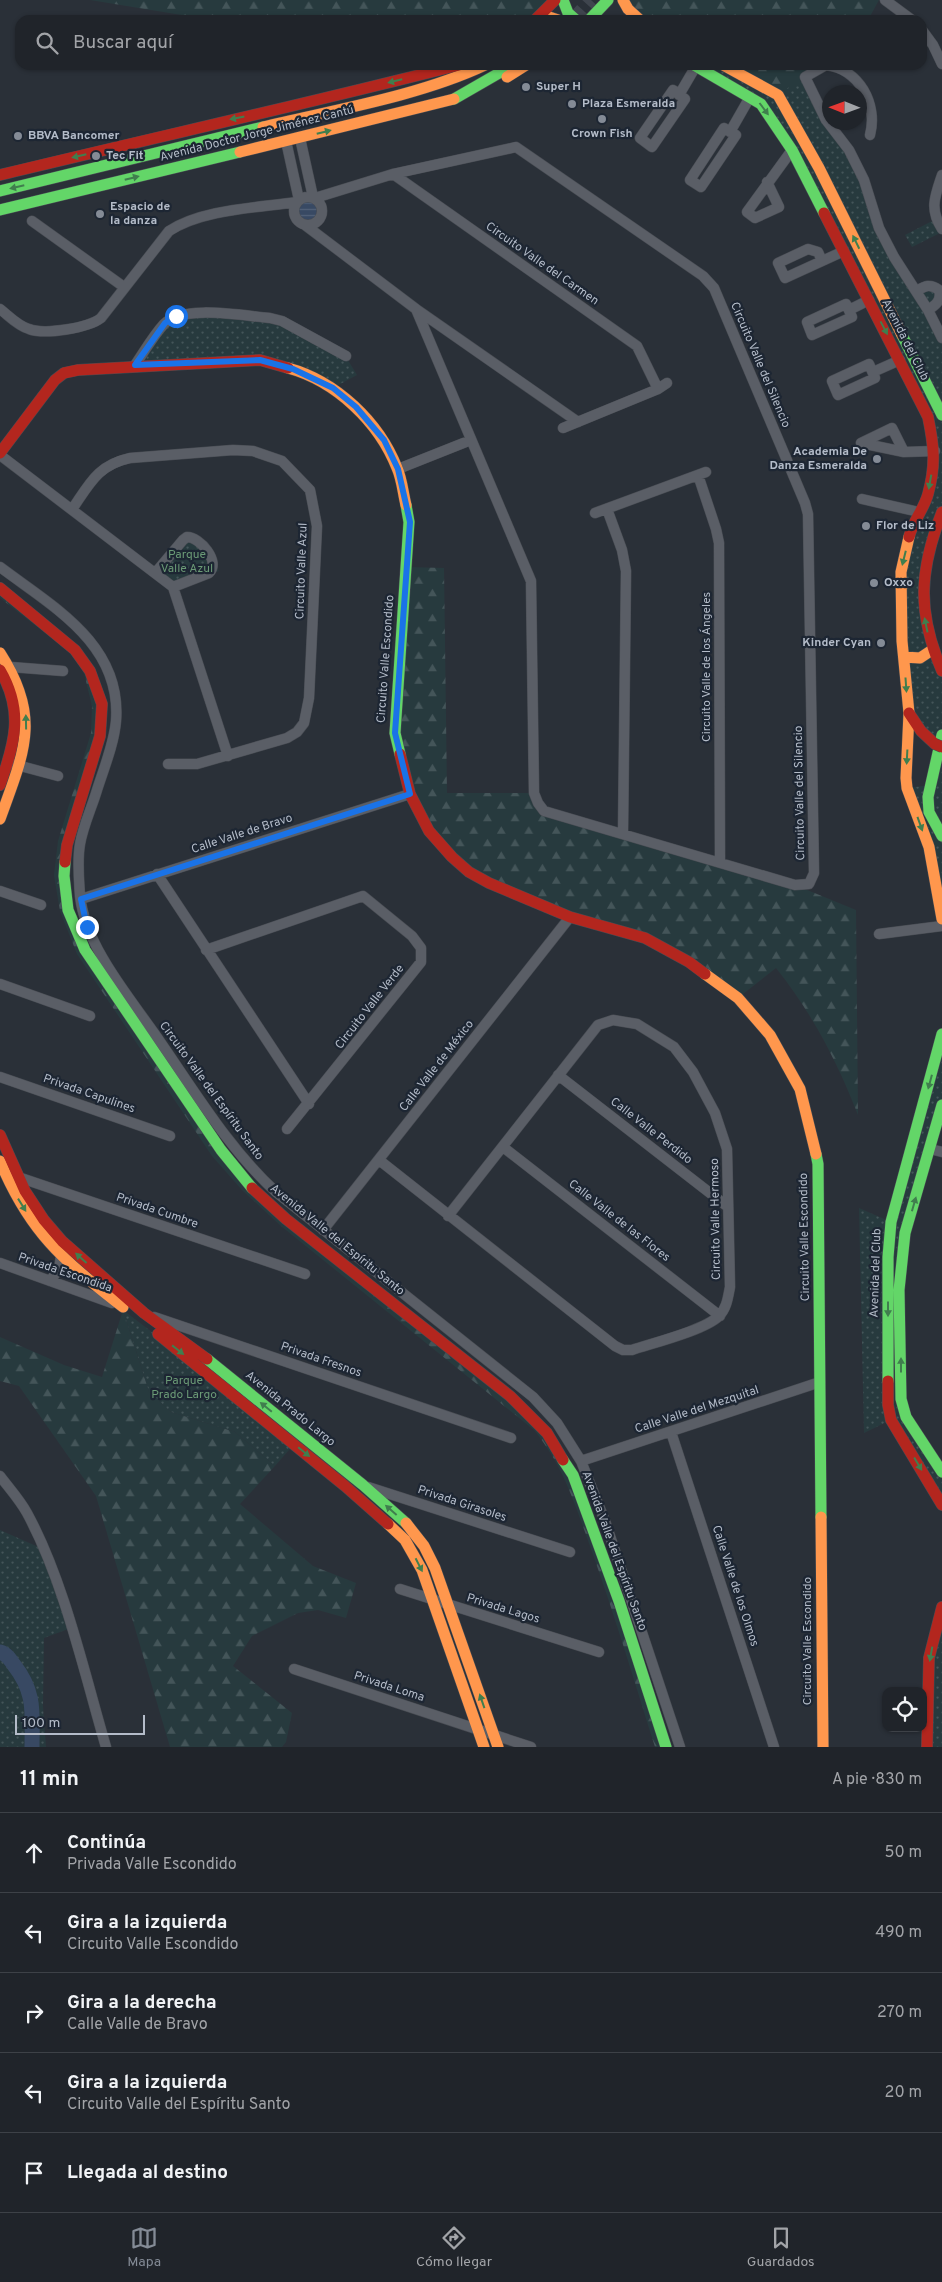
<!DOCTYPE html>
<html lang="es">
<meta charset="utf-8">
<style>
:root{--surface:#20242a;--page:#282c32;--text:#f1f3f6;--muted:#a2a4a8;--line:#3d4147;--accent:#848b96}
body{margin:0;font-family:Overpass,sans-serif;background:var(--page);color:var(--text)}
.controls{position:absolute;right:15px;bottom:15px;display:grid;overflow:hidden;border-radius:10px;box-shadow:0 1px 4px #0004}
.controls button{width:45px;height:45px;display:grid;place-items:center;padding:0;border:0;border-bottom:1px solid var(--line);background:var(--surface);color:var(--text);font:25px sans-serif}
.compass{position:absolute;left:822px;top:85px;width:45px;height:45px;border-radius:50%;background:var(--surface);box-shadow:0 1px 4px #0004;rotate:271deg}
.scale{position:absolute;left:15px;bottom:12px;width:130px;box-sizing:border-box;padding-left:5px;border:2px solid #b4bcc9;border-top:0;font-size:14px;line-height:18px;white-space:nowrap;color:#b4bcc9;-webkit-text-stroke:4px #1d2633;paint-order:stroke}
.stop{position:absolute;width:15px;height:15px;margin:-11px;border:4px solid #1a73e8;border-radius:50%;background:#fff}
.stop.end{background:#1a73e8;border-color:#fff;box-shadow:0 1px 5px #0008}
.list{margin:0;padding:0;list-style:none}
h2{display:flex;justify-content:space-between;align-items:center;height:65px;margin:0;padding:0 20px;font-size:21px}
h2 small{font-size:16px;font-weight:400;color:var(--muted)}
.list li{display:grid;grid-template-columns:32px 1fr auto;gap:15px;align-items:center;box-sizing:border-box;height:80px;padding:0 20px;border-top:1px solid var(--line)}
.list b{display:block;font-size:19px;white-space:nowrap}
.list p{margin:0;font-size:16px;white-space:nowrap;color:var(--muted)}
.list em{font-size:16px;font-style:normal;color:var(--muted)}
.icon{flex:none;width:28px;height:28px;fill:none;stroke:currentColor;stroke-width:2;stroke-linecap:round;stroke-linejoin:round}
.map{position:relative;flex:none;width:942px;height:1747px;overflow:hidden}
.search{position:absolute;background:var(--surface);box-shadow:0 1px 4px #0004;left:15px;right:15px;top:15px;height:55px;display:flex;align-items:center;gap:12px;box-sizing:border-box;padding:0 18px;border-radius:15px;color:var(--muted);font-size:19px}
.sheet{height:465px;background:var(--surface)}
nav{display:flex;justify-content:space-around;align-items:center;box-sizing:border-box;height:70px;border-top:1px solid var(--line);background:var(--surface);font-size:14px;color:var(--muted)}
nav a{display:grid;justify-items:center;gap:2px}
nav .on{color:var(--accent)}
.map>svg:first-child{display:block}
.green{fill:url(#green-dots)}
.forest{fill:url(#forest-firs)}
.water{fill:url(#water-rules)}
.lines{fill:none;stroke-linecap:round;stroke-linejoin:round}
.river{stroke:#384963;stroke-width:15}
.secondary-tunnel{stroke:#3f454e;stroke-width:14;stroke-dasharray:14 7;stroke-linecap:butt}
.street-casing{stroke:#484c53;stroke-width:11}
.fast-casing{stroke:#484c53;stroke-width:12}
.slow-casing{stroke:#484c53;stroke-width:12}
.jam-casing{stroke:#484c53;stroke-width:12}
.street{stroke:#5a5e66;stroke-width:10}
.fast{stroke:#63d668;stroke-width:11}
.slow{stroke:#ff974d;stroke-width:11}
.jam{stroke:#b3261e;stroke-width:11}
.jam-bridge-casing{stroke:#484c53;stroke-width:12;stroke-linecap:butt}
.jam-bridge{stroke:#b3261e;stroke-width:11}
.oneway{fill:#407e4e}
.route{stroke:#1a73e8;stroke-width:6}
.poi-dot{fill:#848b96;stroke:#1d2633;stroke-width:2}
.labels{text-anchor:middle;dominant-baseline:central;stroke-width:4.5;stroke-linejoin:round;paint-order:stroke}
.poi-label{font-size:12px;font-weight:bold;fill:#b4bcc9;stroke:#1d2633;text-anchor:start}
.street-label{font-size:12px;fill:#b4bcc9;stroke:#1d2633}
.park-label{font-size:12px;fill:#6b9a76;stroke:#1d2633}
</style>
<div class="map">
<svg width="942" height="1747" viewBox="0 0 942 1747">
<defs>
<pattern id="green-dots" width="8" height="8" patternUnits="userSpaceOnUse" patternTransform="scale(1.25)"><rect width="8" height="8" fill="#273a3e"/><path d="M2 2h.1M6 6h.1" fill="none" stroke="#445559" stroke-width="1.8" stroke-linecap="round"/></pattern>
<pattern id="forest-firs" width="22" height="20" patternUnits="userSpaceOnUse" patternTransform="scale(1.25)"><rect width="22" height="20" fill="#273a3e"/><path d="M5 1l3.5 6h-7zM16 11l3.5 6h-7z" fill="#445559"/></pattern>
<pattern id="water-rules" width="6" height="5" patternUnits="userSpaceOnUse" patternTransform="scale(1.25)"><rect width="6" height="5" fill="#384963"/><path d="M0 2.5h6" fill="none" stroke="#526178"/></pattern>
</defs>
<rect width="100%" height="100%" fill="#2a3038"/>
<path class="green" d="M 694,65 L 723,65 L 805,77 L 849,150 L 879,228 L 916,290 L 939,290 L 928,310 L 942,338 L 942,522 L 924,567 L 932,650 L 905,657 L 901,572 L 928,495 L 933,435 L 761,104 Z
M 936,219 L 942,232 L 912,247 L 905,235 Z
M 176,316 L 270,318 L 343,352 L 357,375 L 333,388 L 260,360 L 135,365 Z
M 186,533 L 219,571 L 174,586 L 158,572 Z
M 929,654 L 942,672 L 942,734 L 939,745 L 915,722 L 909,659 Z
M 942,749 L 942,919 L 907,788 L 930,785 Z
M 942,1034 L 942,1104 L 905,1233 L 901,1399 L 942,1472 L 942,1505 L 891,1420 L 864,1433 L 859,1208 L 891,1222 Z
M 123,1310 L 296,1442 L 275,1466 L 235,1432 L 171,1412 L 149,1392 Z
M 0,1530 L 43,1549 L 71,1628 L 44,1638 L 43,1706 L 46,1747 L 0,1747 Z
M 942,1607 L 942,1747 L 927,1747 L 929,1658 Z"/>
<path class="forest" d="M 90,0 L 555,0 L 534,20 L 212,20 Z
M 623,0 L 879,0 L 868,20 L 640,20 Z
M 723,65 L 843,65 L 841,68 C 822,62 793,85 778,95 Z
M 406,567 L 444,568 L 447,793 L 534,793 L 544,811 L 795,885 L 856,910 L 858,1115 C 837,1061 812,1013 776,968 L 738,998 L 689,962 L 489,883 L 429,830 L 395,733 Z
M 0,588 L 75,650 L 102,704 L 64,876 L 85,950 L 248,1184 L 544,1426 L 561,1448 L 666,1747 L 655,1747 C 634,1680 614,1613 590,1546 C 574,1502 564,1467 534,1430 L 281,1226 L 242,1190 L 212,1156 L 77,954 L 60,911 L 54,875 L 58,841 L 91,733 L 92,706 L 84,673 L 72,654 L 0,598 Z
M 123,1310 L 149,1392 L 171,1412 L 235,1432 L 275,1466 L 240,1504 L 313,1566 L 356,1583 L 346,1618 L 318,1610 L 298,1613 L 252,1636 L 233,1666 L 292,1713 L 286,1742 L 282,1747 L 170,1747 L 96,1496 L 19,1386 L 0,1381 L 0,1337 L 64,1365 L 102,1377 Z"/>
<path class="water" d="M294 211a14 14 0 1 1 28 0a14 14 0 1 1-28 0Z"/>
<g class="lines">
<path class="river" d="M 0,1652 C 7,1654 10,1659 14,1665 C 36,1693 32,1713 32,1747"/>
<path class="secondary-tunnel" d="M 573,20 L 591,0"/>
<defs>
<path id="street" d="M 885,0 L 912,20
M 922,30 L 933,45 L 942,64
M 673,90 L 685,99 L 652,147 L 640,138 Z
M 679,95 L 696,66
M 724,128 L 736,135 L 701,187 L 690,180 Z
M 730,132 L 750,97
M 870,135 C 878,104 859,69 826,65 L 805,77 L 826,120 L 849,150 L 864,180 L 879,228 L 894,257 L 928,310 L 942,338
M 300,138 L 313,197
M 286,141 L 299,200
M 393,174 L 637,346 L 658,389
M 942,175 C 935,196 929,209 942,229
M 767,182 L 779,207 L 755,218 L 747,212 L 792,150
M294 211a14 14 0 1 1 28 0a14 14 0 1 1-28 0Z
M 315,198 L 393,174 L 516,147 L 703,276 L 714,288 L 805,503 L 808,514 L 814,873 L 809,884 L 795,885 L 544,811 L 538,803 L 534,793 L 531,581 L 416,309
M 32,221 L 124,287
M 305,225 L 416,309 L 578,422
M 822,261 L 818,252 L 808,249 L 778,263 L 785,278 L 844,251
M 916,291 C 925,286 930,283 939,290 C 942,300 936,305 928,310
M 846,304 L 852,317 L 812,335 L 807,322 Z
M 0,309 C 9,316 18,326 29,329 C 45,335 88,328 101,318 L 169,231 C 202,209 257,208 297,202
M 849,310 L 869,300
M 869,364 L 875,378 L 838,395 L 832,381 Z
M 135,365 C 144,352 153,336 164,324 C 183,304 244,316 270,318 L 282,321 L 346,356
M 873,372 L 900,360
M 563,428 L 658,389 L 667,383
M 861,443 L 904,452 L 935,451
M 861,443 L 892,428 L 904,452
M 0,455 L 173,587 L 228,756
M 398,469 L 471,440
M 698,475 L 716,529 L 719,543 L 720,862
M 862,499 L 919,512
M 73,508 C 90,483 98,465 130,458 L 233,450 L 253,451 L 282,461 L 310,490 L 317,526 L 309,698 L 304,723 L 297,732 L 287,738 L 197,764 L 168,764
M 607,509 L 622,550 L 626,571 L 623,833
M 595,513 L 706,472
M 0,567 C 53,607 122,644 116,721 C 114,744 104,768 97,790 C 92,807 83,826 80,844 C 77,861 79,879 80,896 C 86,949 132,1000 161,1043 C 197,1095 230,1150 276,1192 L 533,1397 L 557,1423 L 581,1461 L 605,1521 L 680,1747
M 156,572 L 183,540 L 187,537 C 200,537 221,562 209,573 L 173,587
M 11,667 L 63,671
M 13,764 L 58,776
M 157,874 L 309,1104
M 0,891 L 41,905
M 81,899 L 410,794
M 879,934 L 942,926
M 206,950 L 363,896 L 412,936 L 421,948 L 421,962 L 287,1129
M 0,984 L 90,1016
M 558,1075 L 728,1207
M 0,1077 L 170,1136
M 503,1147 L 720,1316
M 930,1149 L 942,1152
M 379,1160 L 615,1346 L 623,1350 L 632,1350 C 653,1343 705,1330 719,1316 C 727,1308 728,1297 730,1287 L 727,1149 L 715,1113 L 693,1072 L 674,1047 L 637,1024 L 613,1020 L 598,1025 L 448,1216
M 15,1176 L 305,1274
M 323,1230 L 570,917
M 0,1263 L 112,1303
M 50,1281 L 59,1269 L 61,1256
M 154,1317 L 511,1438
M 671,1432 L 774,1747
M 581,1461 L 820,1382
M 0,1476 C 9,1488 20,1500 27,1513 C 64,1581 84,1672 106,1747
M 368,1487 L 570,1552
M 400,1589 L 599,1652
M 294,1669 L 531,1747"/>
<path id="fast" d="M 563,0 L 568,13 L 576,20
M 589,20 L 608,0
M 694,65 L 761,104 L 792,150 L 824,213
M 454,99 L 513,65
M 0,191 L 263,127
M 0,210 L 240,152
M 902,335 L 942,415
M 942,735 L 928,797 L 929,812 L 942,836
M 400,754 L 395,733 L 409,522 L 406,505
M 65,862 L 64,876 L 68,910 L 85,950 L 221,1150 L 252,1188
M 942,1105 L 905,1233 L 899,1290 L 901,1399 L 906,1417 L 942,1472
M 816,1154 L 818,1164 L 821,1517
M 207,1359 L 363,1485 L 406,1523
M 888,1381 L 888,1257 L 891,1222 L 942,1034
M 563,1460 L 573,1475 L 619,1601 L 666,1747"/>
<path id="slow" d="M 623,0 L 628,9 L 640,20
M 543,15 L 558,20
M 723,65 L 778,95 L 819,168 L 902,335
M 507,77 L 526,65
M 263,127 C 334,110 419,96 485,65
M 240,152 L 454,99
M 288,368 C 336,381 379,422 397,468 C 402,479 403,493 406,505
M 909,537 L 901,572 L 902,641 L 909,713 L 906,778 L 907,788 L 929,847 L 942,919
M 0,653 C 42,718 24,752 0,819
M 904,657 L 920,658 L 932,650
M 705,974 L 738,998 L 770,1035 L 800,1089 L 816,1154
M 0,1161 C 30,1233 63,1260 123,1307
M 821,1517 L 823,1747
M 406,1523 L 424,1546 L 435,1568 L 498,1747
M 388,1524 L 405,1540 L 422,1570 L 484,1747"/>
<path id="jam" d="M 535,20 L 555,0
M 0,175 C 153,138 306,104 459,65
M 824,213 L 928,417 C 934,446 936,465 928,494 C 924,509 913,521 909,537
M 0,453 L 55,380 L 64,373 L 78,370 L 260,360 L 288,368
M 942,512 C 919,571 917,612 942,671
M 0,588 L 75,650 L 90,671 L 102,704 L 100,736 L 67,845 L 65,862
M 0,670 C 24,711 15,742 0,785
M 909,713 L 921,731 L 935,744
M 400,754 L 410,794 L 429,831 L 452,857 L 469,872 L 489,883 L 570,917 L 645,938 L 689,962 L 705,974
M 0,1135 L 25,1191 L 44,1220 L 62,1241 L 144,1313 L 207,1359
M 252,1188 L 286,1219 L 510,1396 L 547,1433 L 563,1460
M 158,1334 L 345,1486 L 388,1524
M 888,1381 L 888,1405 L 891,1420 L 942,1505
M 927,1747 L 929,1658 L 942,1607"/>
</defs>
<use href="#street" class="street-casing"/>
<use href="#fast" class="fast-casing"/>
<use href="#slow" class="slow-casing"/>
<use href="#jam" class="jam-casing"/>
<use href="#street" class="street"/>
<use href="#fast" class="fast"/>
<use href="#slow" class="slow"/>
<use href="#jam" class="jam"/>
<defs>
<path id="jam-bridge" d="M 935,744 L 942,747"/>
</defs>
<use href="#jam-bridge" class="jam-bridge-casing"/>
<use href="#jam-bridge" class="jam-bridge"/>
</g>
<defs><path id="oneway-solid" d="M-6-.8H1V-3.2L6.5 0L1 3.2V.8H-6Z" transform="scale(1.25)"/></defs>
<g class="oneway">
<use href="#oneway-solid" transform="translate(395 81) rotate(166)"/>
<use href="#oneway-solid" transform="translate(764 109) rotate(53)"/>
<use href="#oneway-solid" transform="translate(237 118) rotate(169)"/>
<use href="#oneway-solid" transform="translate(324 132) rotate(-14)"/>
<use href="#oneway-solid" transform="translate(79 156) rotate(167)"/>
<use href="#oneway-solid" transform="translate(132 178) rotate(-14)"/>
<use href="#oneway-solid" transform="translate(17 187) rotate(167)"/>
<use href="#oneway-solid" transform="translate(856 242) rotate(-116)"/>
<use href="#oneway-solid" transform="translate(884 328) rotate(62)"/>
<use href="#oneway-solid" transform="translate(930 482) rotate(100)"/>
<use href="#oneway-solid" transform="translate(904 558) rotate(104)"/>
<use href="#oneway-solid" transform="translate(926 625) rotate(-102)"/>
<use href="#oneway-solid" transform="translate(906 685) rotate(86)"/>
<use href="#oneway-solid" transform="translate(26 722) rotate(-91)"/>
<use href="#oneway-solid" transform="translate(907 757) rotate(93)"/>
<use href="#oneway-solid" transform="translate(920 824) rotate(70)"/>
<use href="#oneway-solid" transform="translate(930 1082) rotate(105)"/>
<use href="#oneway-solid" transform="translate(914 1204) rotate(-74)"/>
<use href="#oneway-solid" transform="translate(22 1205) rotate(58)"/>
<use href="#oneway-solid" transform="translate(81 1258) rotate(-138)"/>
<use href="#oneway-solid" transform="translate(888 1309) rotate(90)"/>
<use href="#oneway-solid" transform="translate(178 1350) rotate(38)"/>
<use href="#oneway-solid" transform="translate(901 1365) rotate(-90)"/>
<use href="#oneway-solid" transform="translate(266 1407) rotate(-141)"/>
<use href="#oneway-solid" transform="translate(304 1452) rotate(39)"/>
<use href="#oneway-solid" transform="translate(918 1464) rotate(59)"/>
<use href="#oneway-solid" transform="translate(391 1510) rotate(-139)"/>
<use href="#oneway-solid" transform="translate(419 1565) rotate(63)"/>
<use href="#oneway-solid" transform="translate(931 1654) rotate(100)"/>
<use href="#oneway-solid" transform="translate(482 1701) rotate(-109)"/>
</g>
<g class="lines">
<path class="route" d="M 87,927 L 81,899 L 410,794 L 395,733 L 410,522 L 398,469 L 384,440 L 356,407 L 333,388 L 293,369 L 260,360 L 135,365 L 165,323 L 176,316"/>
</g>
<g class="poi-dot">
<circle cx="526" cy="87" r="5"/>
<circle cx="572" cy="104" r="5"/>
<circle cx="602" cy="119" r="5"/>
<circle cx="18" cy="136" r="5"/>
<circle cx="96" cy="156" r="5"/>
<circle cx="100" cy="214" r="5"/>
<circle cx="877" cy="459" r="5"/>
<circle cx="866" cy="526" r="5"/>
<circle cx="874" cy="583" r="5"/>
<circle cx="881" cy="643" r="5"/>
</g>
<g class="labels">
<g class="poi-label">
<text x="536" y="87">Super H</text>
<text x="582" y="104">Plaza Esmeralda</text>
<text x="602" y="134" text-anchor="middle">Crown Fish</text>
<text x="28" y="136">BBVA Bancomer</text>
<text x="106" y="156">Tec Fit</text>
<text x="110" y="207">Espacio de<tspan x="110" dy="14">la danza</tspan></text>
<text x="867" y="452" text-anchor="end">Academia De<tspan x="867" dy="14">Danza Esmeralda</tspan></text>
<text x="876" y="526">Flor de Liz</text>
<text x="884" y="583">Oxxo</text>
<text x="871" y="643" text-anchor="end">Kinder Cyan</text>
</g>
<g class="street-label">
<text transform="translate(257 134) rotate(-14)">Avenida Doctor Jorge Jiménez Cantú</text>
<text transform="translate(542 264) rotate(35)">Circuito Valle del Carmen</text>
<text transform="translate(905 340) rotate(63)">Avenida del Club</text>
<text transform="translate(760 365) rotate(67)">Circuito Valle del Silencio</text>
<text transform="translate(302 571) rotate(-88)">Circuito Valle Azul</text>
<text transform="translate(386 659) rotate(-86)">Circuito Valle Escondido</text>
<text transform="translate(707 667) rotate(-90)">Circuito Valle de los Ángeles</text>
<text transform="translate(800 793) rotate(-91)">Circuito Valle del Silencio</text>
<text transform="translate(242 834) rotate(-18)">Calle Valle de Bravo</text>
<text transform="translate(370 1007) rotate(-52)">Circuito Valle Verde</text>
<text transform="translate(437 1066) rotate(-52)">Calle Valle de México</text>
<text transform="translate(211 1091) rotate(54)">Circuito Valle del Espíritu Santo</text>
<text transform="translate(89 1094) rotate(19)">Privada Capulines</text>
<text transform="translate(651 1131) rotate(38)">Calle Valle Perdido</text>
<text transform="translate(157 1211) rotate(19)">Privada Cumbre</text>
<text transform="translate(716 1219) rotate(-91)">Circuito Valle Hermoso</text>
<text transform="translate(619 1221) rotate(38)">Calle Valle de las Flores</text>
<text transform="translate(805 1237) rotate(-91)">Circuito Valle Escondido</text>
<text transform="translate(337 1240) rotate(39)">Avenida Valle del Espíritu Santo</text>
<text transform="translate(65 1273) rotate(19)">Privada Escondida</text>
<text transform="translate(876 1273) rotate(-88)">Avenida del Club</text>
<text transform="translate(321 1360) rotate(19)">Privada Fresnos</text>
<text transform="translate(290 1409) rotate(39)">Avenida Prado Largo</text>
<text transform="translate(697 1410) rotate(-18)">Calle Valle del Mezquital</text>
<text transform="translate(462 1504) rotate(18)">Privada Girasoles</text>
<text transform="translate(614 1551) rotate(70)">Avenida Valle del Espíritu Santo</text>
<text transform="translate(735 1586) rotate(72)">Calle Valle de los Olmos</text>
<text transform="translate(503 1609) rotate(17)">Privada Lagos</text>
<text transform="translate(808 1641) rotate(-90)">Circuito Valle Escondido</text>
<text transform="translate(389 1687) rotate(18)">Privada Loma</text>
</g>
<g class="park-label">
<text x="187" y="555">Parque<tspan x="187" dy="14">Valle Azul</tspan></text>
<text x="184" y="1381">Parque<tspan x="184" dy="14">Prado Largo</tspan></text>
</g>
</g>
</svg>
<div class="controls">
<button><svg class="icon" aria-label="locate" viewBox="0 0 24 24"><circle cx="12" cy="12" r="6"/><path d="M12 2v4M12 18v4M2 12h4M18 12h4"/></svg></button>
</div>
<svg class="compass" viewBox="-18 -18 36 36"><path d="M0-13l5 13h-10z" fill="#e53935"/><path d="M0 13l5-13h-10z" fill="#a2a4a8"/></svg>
<div class="scale">100 m</div>
<div class="stop" style="left:176px;top:316px"></div>
<div class="stop end" style="left:87px;top:927px"></div>
<div class="search"><svg class="icon" aria-label="search" viewBox="0 0 24 24"><circle cx="10" cy="10" r="6"/><path d="M15 15l6 6"/></svg>Buscar aquí</div>
</div>
<section class="sheet">
<h2>11 min<small>A pie · 830 m</small></h2>
<ul class="list">
<li><svg class="icon" aria-label="ahead" viewBox="0 0 24 24"><path d="M12 20V5M6 11l6-6 6 6"/></svg><div><b>Continúa</b><p>Privada Valle Escondido</p></div><em>50 m</em></li>
<li><svg class="icon" aria-label="left" viewBox="0 0 24 24"><path d="M17 20v-9H6M10 6l-5 5 5 5"/></svg><div><b>Gira a la izquierda</b><p>Circuito Valle Escondido</p></div><em>490 m</em></li>
<li><svg class="icon" aria-label="right" viewBox="0 0 24 24"><path d="M7 20v-9h11M14 6l5 5-5 5"/></svg><div><b>Gira a la derecha</b><p>Calle Valle de Bravo</p></div><em>270 m</em></li>
<li><svg class="icon" aria-label="left" viewBox="0 0 24 24"><path d="M17 20v-9H6M10 6l-5 5 5 5"/></svg><div><b>Gira a la izquierda</b><p>Circuito Valle del Espíritu Santo</p></div><em>20 m</em></li>
<li><svg class="icon" aria-label="arrive" viewBox="0 0 24 24"><path d="M6 21V4h12l-3 4 3 4H6"/></svg><div><b>Llegada al destino</b></div></li>
</ul>
</section>
<nav>
<a class="on"><svg class="icon" aria-label="map" viewBox="0 0 24 24"><path d="M3 6l6-2 6 2 6-2v14l-6 2-6-2-6 2zM9 4v14M15 6v14"/></svg>Mapa</a>
<a><svg class="icon" aria-label="directions" viewBox="0 0 24 24"><path d="M12 3l9 9-9 9-9-9zM9 14v-3h6M13 9l2 2-2 2"/></svg>Cómo llegar</a>
<a><svg class="icon" aria-label="saved" viewBox="0 0 24 24"><path d="M7 4h10v16l-5-4-5 4z"/></svg>Guardados</a>
</nav>
